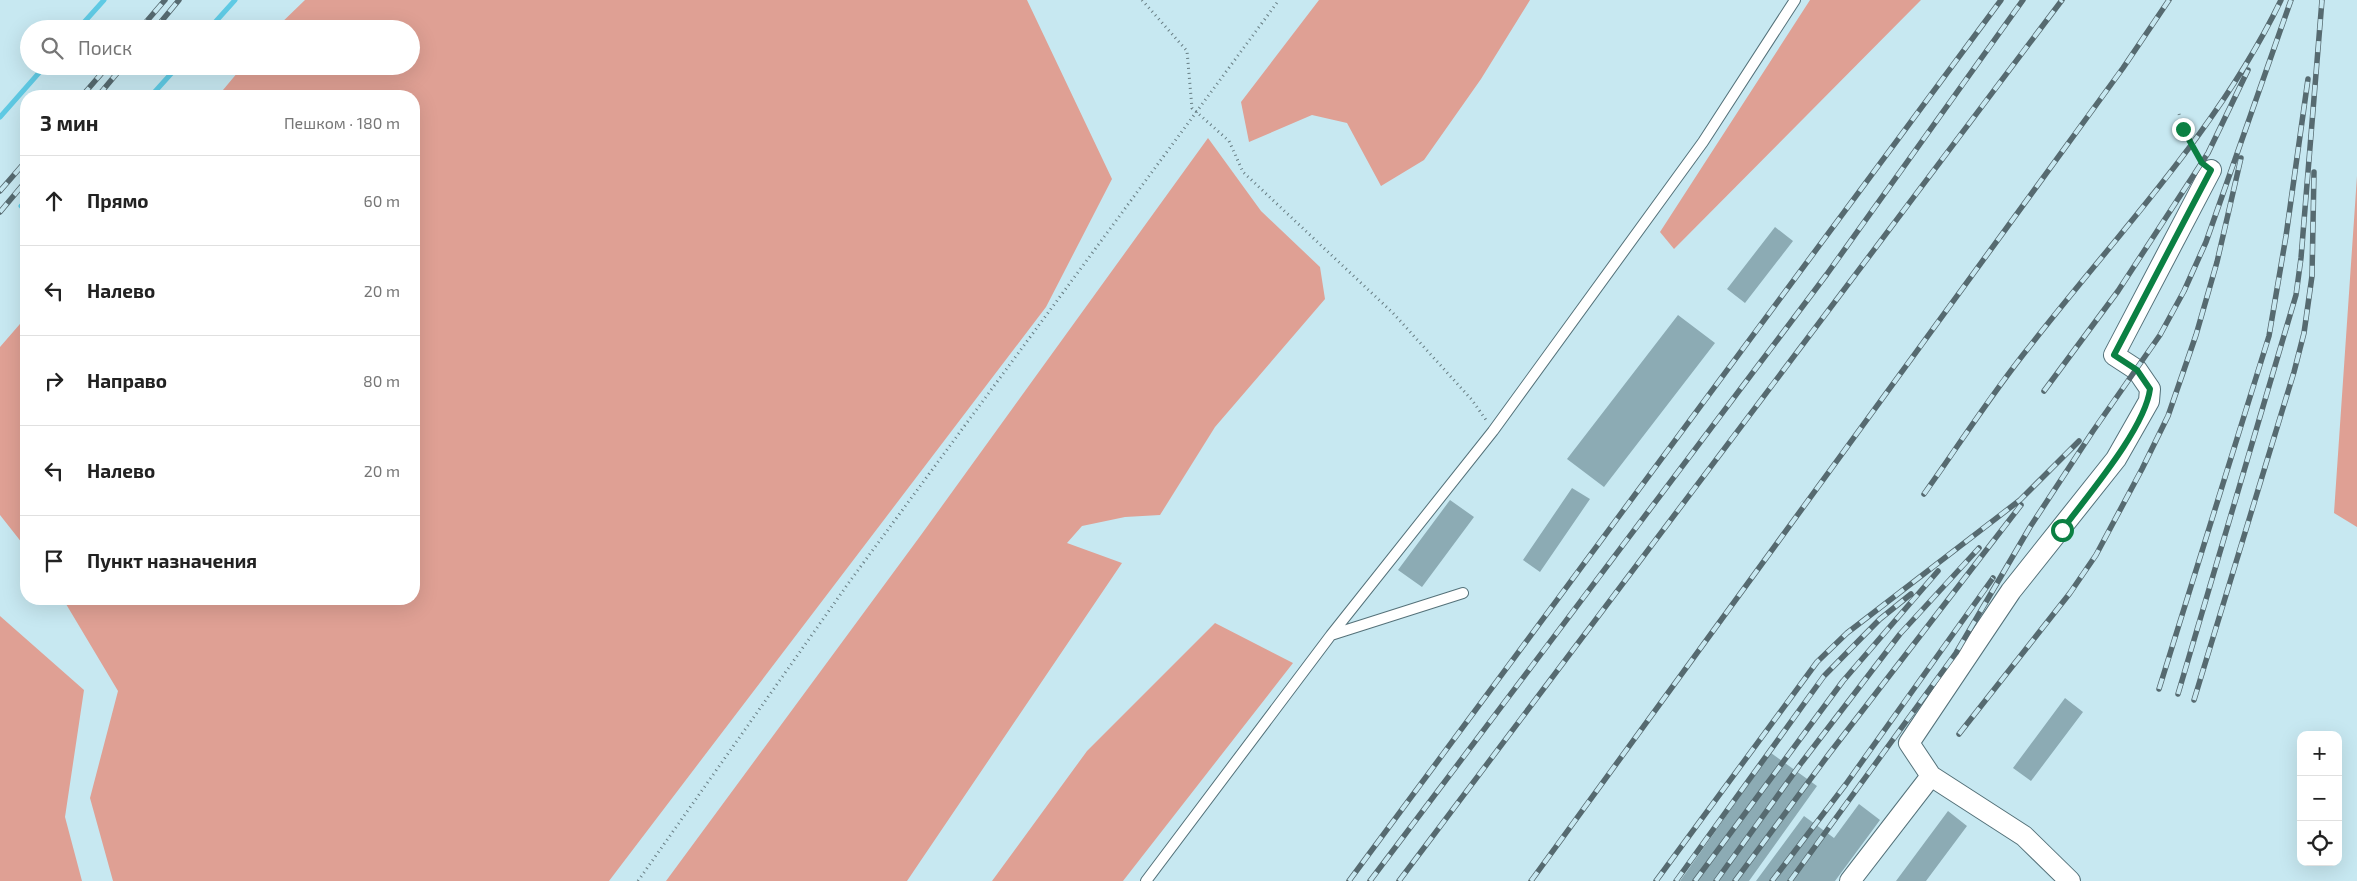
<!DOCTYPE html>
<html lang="ru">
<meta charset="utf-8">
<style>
:root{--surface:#fff;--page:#f6f6f6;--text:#222;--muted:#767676;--line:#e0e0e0}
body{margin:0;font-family:"Exo 2",sans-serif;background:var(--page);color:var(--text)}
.controls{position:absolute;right:15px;bottom:15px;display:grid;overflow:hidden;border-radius:10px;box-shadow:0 5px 20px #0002}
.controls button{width:45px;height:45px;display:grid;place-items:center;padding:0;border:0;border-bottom:1px solid var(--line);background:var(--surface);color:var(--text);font:25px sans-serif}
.stop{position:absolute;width:15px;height:15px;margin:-11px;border:4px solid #0b8043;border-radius:50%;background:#fff}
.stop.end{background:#0b8043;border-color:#fff;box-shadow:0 1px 5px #0008}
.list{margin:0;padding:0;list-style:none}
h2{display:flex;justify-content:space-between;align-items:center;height:65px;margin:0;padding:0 20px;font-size:21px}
h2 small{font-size:16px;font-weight:400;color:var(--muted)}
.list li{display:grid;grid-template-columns:32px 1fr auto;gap:15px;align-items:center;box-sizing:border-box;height:90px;padding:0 20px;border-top:1px solid var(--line)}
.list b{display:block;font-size:19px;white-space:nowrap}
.list em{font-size:16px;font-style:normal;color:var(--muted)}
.icon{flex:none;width:28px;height:28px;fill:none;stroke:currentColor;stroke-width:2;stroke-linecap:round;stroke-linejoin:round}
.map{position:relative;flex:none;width:2357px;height:881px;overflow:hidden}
.search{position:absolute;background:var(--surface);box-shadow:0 5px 20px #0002;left:20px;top:20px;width:400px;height:55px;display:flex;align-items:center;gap:12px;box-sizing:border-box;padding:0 18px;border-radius:28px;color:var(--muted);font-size:19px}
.panel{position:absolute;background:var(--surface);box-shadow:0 5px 20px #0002;left:20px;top:90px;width:400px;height:515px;border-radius:20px}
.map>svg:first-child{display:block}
.green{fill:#dfa094}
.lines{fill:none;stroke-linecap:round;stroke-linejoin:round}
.stream{stroke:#5fcae4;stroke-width:5}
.building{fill:#8cabb4}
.service-casing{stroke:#547179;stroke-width:12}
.minor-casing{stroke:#547179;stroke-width:22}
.path{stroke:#677d83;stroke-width:3;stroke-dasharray:1 4;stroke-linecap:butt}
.service{stroke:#fff;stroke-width:10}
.minor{stroke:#fff;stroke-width:20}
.rail-casing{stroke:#566a70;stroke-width:5.5}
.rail{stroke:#c7e8f1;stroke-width:4;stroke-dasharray:11;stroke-linecap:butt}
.route{stroke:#0b8043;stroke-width:6}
</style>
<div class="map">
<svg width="2357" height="881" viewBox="0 0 2357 881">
<rect width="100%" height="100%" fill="#c7e8f1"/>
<path class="green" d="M 305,0 L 1027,0 L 1112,179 L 1046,307 L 609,881 L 113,881 L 90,798 L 118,691 L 63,599 L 414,599 L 414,96 L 218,96 L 243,66 L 411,66 L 411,29 L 275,29 Z
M 1319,0 L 1530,0 L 1481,79 L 1424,160 L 1381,186 L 1347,123 L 1312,115 L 1249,142 L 1241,102 Z
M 1810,0 L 1921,0 L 1674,249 L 1660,232 Z
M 1208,138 L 1261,211 L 1320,267 L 1325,299 L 1215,427 L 1160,515 L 1125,517 L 1082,526 L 1067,543 L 1122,563 L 907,881 L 666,881 L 921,535 Z
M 2357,176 L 2357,527 L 2334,513 Z
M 26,317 L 26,548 L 0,515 L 0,347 Z
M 0,616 L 84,690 L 65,817 L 82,881 L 0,881 Z
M 1215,623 L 1293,663 L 1123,881 L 992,881 L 1087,751 Z"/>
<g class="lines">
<path class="stream" d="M 78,29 L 104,0
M 209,29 L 235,0
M 151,96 L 178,66
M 0,117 L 45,66
M 21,206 L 26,211"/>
</g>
<path class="building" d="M 1775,227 L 1793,241 L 1745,303 L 1727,289 Z
M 1678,315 L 1715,343 L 1604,487 L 1567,459 Z
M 1572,488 L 1590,499 L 1540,572 L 1523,560 Z
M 1450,500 L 1474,517 L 1422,587 L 1398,570 Z
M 2065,698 L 2083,712 L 2031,781 L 2013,768 Z
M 1771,753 L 1817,786 L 1749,881 L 1680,881 Z
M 1859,804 L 1880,820 L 1835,881 L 1756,881 L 1804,816 L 1834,838 Z
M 1948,811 L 1967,826 L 1926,881 L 1896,881 Z"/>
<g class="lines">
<defs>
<path id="service" d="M 1331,635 L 1493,431 L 1703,142 L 1795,0
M 1146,881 L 1331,635 L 1463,593"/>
<path id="minor" d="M 1931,776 L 1909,743 L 2011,591 L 2116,459 L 2149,401 L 2150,389 L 2137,370 L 2114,355 L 2211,170
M 1850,881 L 1931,776 L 2024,836 L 2070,881"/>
</defs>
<use href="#service" class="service-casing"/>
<use href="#minor" class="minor-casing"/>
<path class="path" d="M 1142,0 L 1187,51 L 1192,108 L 1229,141 L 1243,172 L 1393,313 L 1472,400 L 1486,420
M 2179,114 L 2183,129 L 2199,159
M 638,881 L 850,581 L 1279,0"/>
<use href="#service" class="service"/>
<use href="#minor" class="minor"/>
<defs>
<path id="rail" d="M 140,29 L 165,0
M 155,29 L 179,0
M 82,96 L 108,66
M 98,96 L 123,66
M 0,191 L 26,161
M 0,212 L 26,181
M 2044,391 L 2118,291 L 2208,153 L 2248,70
M 1924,494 C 1959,445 1992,393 2030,346 C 2117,234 2219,129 2281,0
M 2159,689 L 2269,336 L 2286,236 L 2308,79
M 2178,694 L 2296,295 L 2301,258 L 2322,0
M 2194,700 L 2294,372 L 2304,333 L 2312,276 L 2314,172
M 1959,734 L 2070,593 L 2096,555 L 2142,469 L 2168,416 L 2196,335 L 2217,262 L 2241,158
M 1349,881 L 2001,0
M 1370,881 L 1827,274 L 2023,0
M 1399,881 L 2062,0
M 1531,881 L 2123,68 L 2169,0
M 1656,881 L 1817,662 L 1847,633 L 2020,500 L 2079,441
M 1676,881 L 1824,676 L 1880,619 L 1911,594
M 1695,881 L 1843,681 L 1938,571
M 1716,881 L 1802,762 L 1900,634 L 1979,548
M 1735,881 L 1829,754 L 2021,505
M 1772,881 L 1846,784 L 1993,578
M 1790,881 L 1956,653 L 2030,527 L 2093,431 L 2160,335 L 2184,291 L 2206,242 L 2291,0"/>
</defs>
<use href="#rail" class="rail-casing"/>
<use href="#rail" class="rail"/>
</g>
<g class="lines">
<path class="route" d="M 2062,530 C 2087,496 2145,429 2150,389 L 2137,370 L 2114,355 L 2211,170 L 2202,163 L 2183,129"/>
</g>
</svg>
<div class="controls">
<button>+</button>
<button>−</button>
<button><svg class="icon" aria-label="locate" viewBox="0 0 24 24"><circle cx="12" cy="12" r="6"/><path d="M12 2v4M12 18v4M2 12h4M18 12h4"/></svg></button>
</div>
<div class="stop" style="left:2062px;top:530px"></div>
<div class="stop end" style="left:2183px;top:129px"></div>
<div class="search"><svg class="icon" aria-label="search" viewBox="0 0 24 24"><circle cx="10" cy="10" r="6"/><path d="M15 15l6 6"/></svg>Поиск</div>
<section class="panel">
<h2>3 мин<small>Пешком · 180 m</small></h2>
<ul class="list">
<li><svg class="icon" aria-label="ahead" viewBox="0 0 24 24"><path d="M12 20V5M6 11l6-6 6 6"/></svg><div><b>Прямо</b></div><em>60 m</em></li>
<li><svg class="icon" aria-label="left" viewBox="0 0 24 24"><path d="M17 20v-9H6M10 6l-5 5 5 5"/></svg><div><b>Налево</b></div><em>20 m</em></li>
<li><svg class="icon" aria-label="right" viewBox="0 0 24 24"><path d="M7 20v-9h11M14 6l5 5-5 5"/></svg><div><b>Направо</b></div><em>80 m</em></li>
<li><svg class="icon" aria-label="left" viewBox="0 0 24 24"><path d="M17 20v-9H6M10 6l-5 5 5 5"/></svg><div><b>Налево</b></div><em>20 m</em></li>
<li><svg class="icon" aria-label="arrive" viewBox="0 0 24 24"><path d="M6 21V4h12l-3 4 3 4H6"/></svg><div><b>Пункт назначения</b></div></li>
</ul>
</section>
</div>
